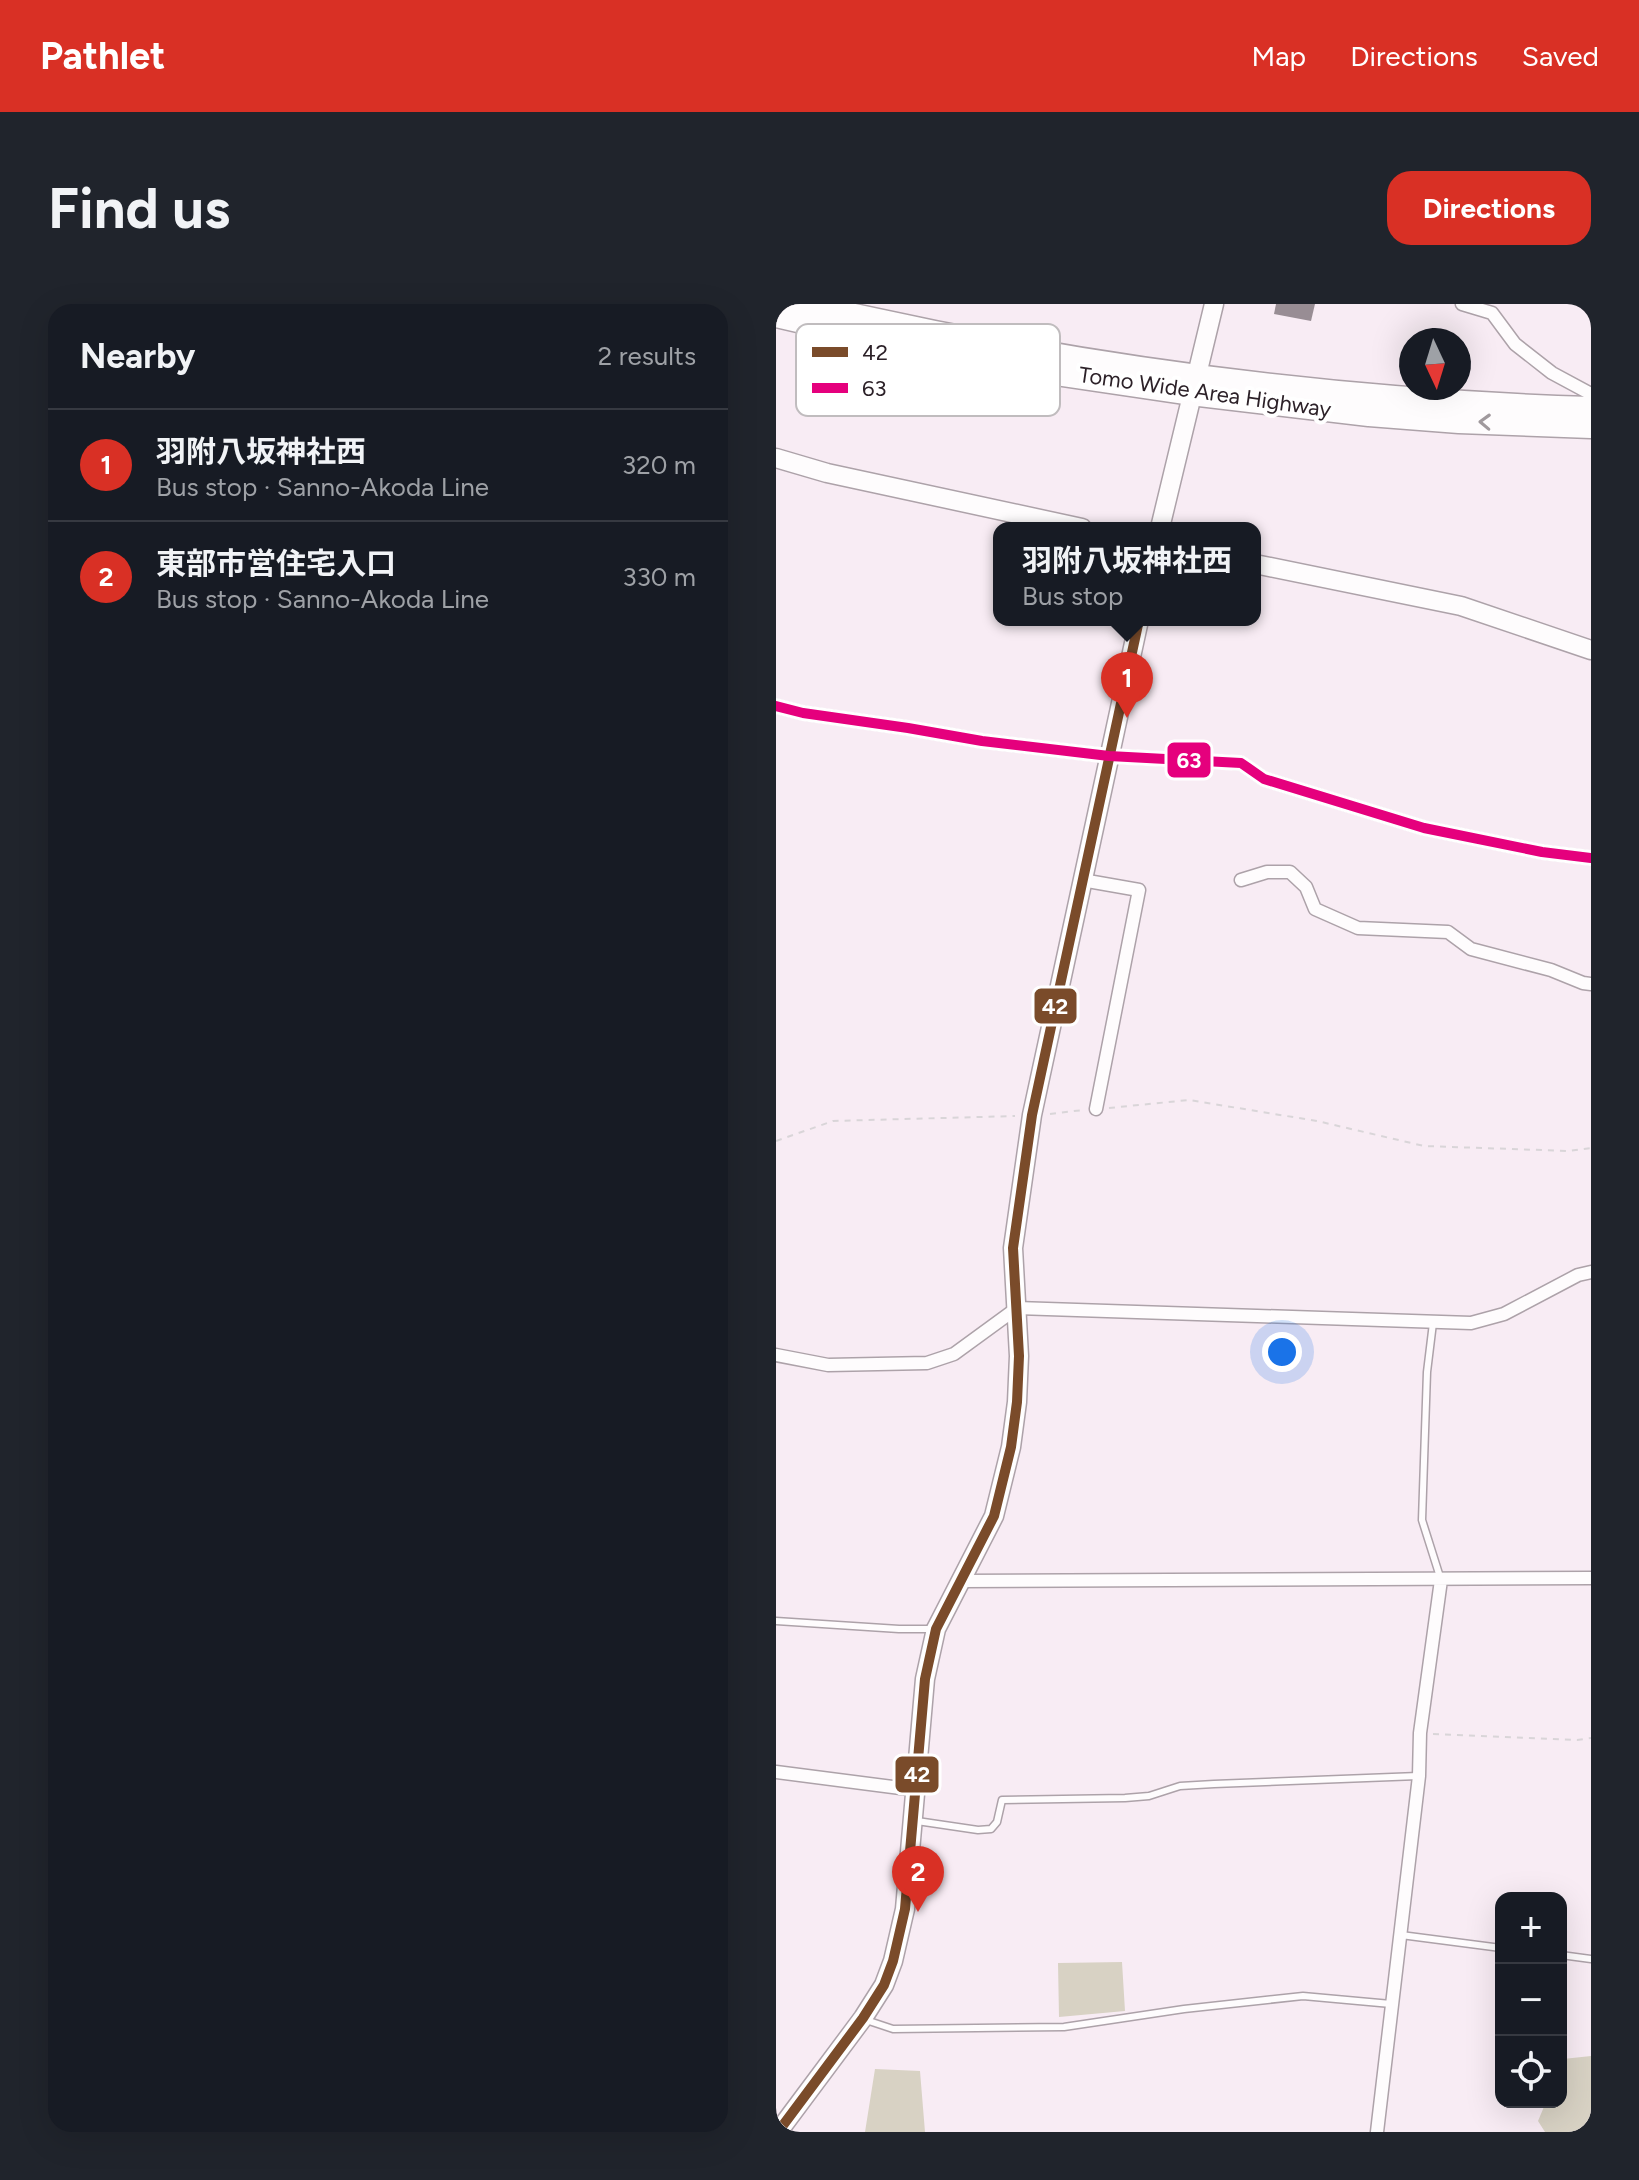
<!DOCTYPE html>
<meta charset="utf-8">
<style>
:root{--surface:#171b24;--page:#20242c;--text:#f1f3f6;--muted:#9ea1a6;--line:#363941;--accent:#d93025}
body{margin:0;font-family:Figtree,"Noto Sans JP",sans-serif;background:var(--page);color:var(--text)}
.controls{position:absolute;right:24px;bottom:24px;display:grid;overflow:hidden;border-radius:16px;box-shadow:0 8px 32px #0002}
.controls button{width:72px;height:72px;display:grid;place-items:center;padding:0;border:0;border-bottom:2px solid var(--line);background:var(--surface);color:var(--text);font:40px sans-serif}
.compass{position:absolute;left:623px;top:24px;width:72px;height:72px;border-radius:50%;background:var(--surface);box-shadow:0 8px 32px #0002;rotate:176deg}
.you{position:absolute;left:506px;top:1048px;width:28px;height:28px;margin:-20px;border:6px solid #fff;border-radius:50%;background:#1a73e8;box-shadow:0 0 0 12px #1a73e833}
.badge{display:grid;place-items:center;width:52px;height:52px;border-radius:50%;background:var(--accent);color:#fff;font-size:26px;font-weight:700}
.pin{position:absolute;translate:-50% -66px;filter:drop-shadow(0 2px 4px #0008)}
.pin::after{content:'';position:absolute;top:42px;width:28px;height:24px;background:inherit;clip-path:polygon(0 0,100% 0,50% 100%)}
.popup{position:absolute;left:217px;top:218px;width:268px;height:104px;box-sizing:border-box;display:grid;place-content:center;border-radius:16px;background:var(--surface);filter:drop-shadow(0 2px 6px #0005);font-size:26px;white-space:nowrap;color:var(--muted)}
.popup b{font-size:30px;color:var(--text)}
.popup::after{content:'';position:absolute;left:50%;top:100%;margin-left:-16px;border:16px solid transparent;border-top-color:var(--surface)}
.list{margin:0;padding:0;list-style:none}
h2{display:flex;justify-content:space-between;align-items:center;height:104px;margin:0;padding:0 32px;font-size:34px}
h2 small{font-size:26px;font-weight:400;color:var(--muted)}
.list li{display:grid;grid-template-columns:52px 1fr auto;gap:24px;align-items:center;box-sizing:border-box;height:112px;padding:0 32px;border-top:2px solid var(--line)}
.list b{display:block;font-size:30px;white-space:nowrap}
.list p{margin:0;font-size:26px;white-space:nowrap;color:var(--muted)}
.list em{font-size:26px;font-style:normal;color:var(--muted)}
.icon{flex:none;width:44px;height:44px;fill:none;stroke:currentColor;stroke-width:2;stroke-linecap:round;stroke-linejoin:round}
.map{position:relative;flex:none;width:815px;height:1828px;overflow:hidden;border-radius:24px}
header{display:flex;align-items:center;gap:48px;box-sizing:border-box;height:112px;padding:0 40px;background:var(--accent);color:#fff}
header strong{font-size:38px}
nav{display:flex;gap:44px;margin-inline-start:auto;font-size:28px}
.intro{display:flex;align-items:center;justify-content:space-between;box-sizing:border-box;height:192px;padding:0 48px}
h1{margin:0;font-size:56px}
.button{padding:20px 36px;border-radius:24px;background:var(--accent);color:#fff;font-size:28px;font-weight:700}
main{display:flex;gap:48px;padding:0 48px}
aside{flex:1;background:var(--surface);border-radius:24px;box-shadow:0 8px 32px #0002}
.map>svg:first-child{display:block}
.green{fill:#d8d2c4}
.building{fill:#988d94}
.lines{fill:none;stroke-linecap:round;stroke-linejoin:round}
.lane-casing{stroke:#ada2a9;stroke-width:9}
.street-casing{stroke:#ada2a9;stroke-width:15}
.secondary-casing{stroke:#ada2a9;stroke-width:21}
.highway-casing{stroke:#ada2a9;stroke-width:27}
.path{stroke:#d9d5d8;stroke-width:2;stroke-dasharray:6 6;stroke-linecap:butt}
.lane{stroke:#fefcfd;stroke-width:6}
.street{stroke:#fefcfd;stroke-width:12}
.secondary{stroke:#fefcfd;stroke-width:18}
.highway{stroke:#fefcfd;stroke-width:24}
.bus-1-casing{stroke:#fff;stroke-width:16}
.bus-2-casing{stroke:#fff;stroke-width:16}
.bus-1{stroke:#7a4b2a;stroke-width:10}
.bus-2{stroke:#e5007d;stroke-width:10}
.oneway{stroke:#a0999d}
.labels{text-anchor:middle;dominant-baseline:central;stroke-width:8;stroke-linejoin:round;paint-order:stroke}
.street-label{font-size:22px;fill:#2c2128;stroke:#fff}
.key{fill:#fff;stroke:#c0bcbe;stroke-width:2}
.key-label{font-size:22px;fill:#2c2128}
.line-badge{stroke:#fff;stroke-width:3}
.badge-label{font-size:22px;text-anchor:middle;font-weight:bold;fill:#fff}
</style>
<header>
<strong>Pathlet</strong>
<nav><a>Map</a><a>Directions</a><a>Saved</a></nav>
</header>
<div class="intro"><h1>Find us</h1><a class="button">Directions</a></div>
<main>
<aside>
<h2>Nearby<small>2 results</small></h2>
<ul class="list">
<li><span class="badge">1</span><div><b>羽附八坂神社西</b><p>Bus stop · Sanno-Akoda Line</p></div><em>320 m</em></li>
<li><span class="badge">2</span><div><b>東部市営住宅入口</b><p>Bus stop · Sanno-Akoda Line</p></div><em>330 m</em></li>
</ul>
</aside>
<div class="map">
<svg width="815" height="1828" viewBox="0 0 815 1828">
<rect width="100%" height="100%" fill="#f8ecf4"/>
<path class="green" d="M 346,1658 L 349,1707 L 283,1713 L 282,1659 Z
M 815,1752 L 815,1828 L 769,1828 L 762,1817 L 770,1798 L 785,1798 L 785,1760 L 787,1755 Z
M 99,1765 L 144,1767 L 149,1828 L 89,1828 Z"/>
<path class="building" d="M 500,0 L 539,0 L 535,17 L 498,10 Z"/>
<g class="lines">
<defs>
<path id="lane" d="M 657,1019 L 651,1068 L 646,1216 L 665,1276
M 0,1317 L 123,1325 L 157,1325
M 141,1517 L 202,1526 L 215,1525 L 221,1518 L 226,1496 L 349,1494 L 373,1492 L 404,1482 L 438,1480 L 642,1472
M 625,1631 L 725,1644
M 785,1651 L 815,1655
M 90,1716 L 117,1725 L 288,1723 L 408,1705 L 527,1692 L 615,1700"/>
<path id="street" d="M 686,0 L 716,9 L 739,40 L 776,69 L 815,90
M 0,402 L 27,409 L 132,424 L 206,437 L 333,452 L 465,459 L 488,475 L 648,524 L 766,548 L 815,554
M 306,576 L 363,586 L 320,805
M 465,576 L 491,568 L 514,568 L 530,583 L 539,605 L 582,624 L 672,628 L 695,645 L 775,666 L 807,679 L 815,680
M 0,1051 L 52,1061 L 151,1059 L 178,1050 L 241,1004 L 695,1019 L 728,1010 L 802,971 L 815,968
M 186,1277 L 815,1274
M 0,1468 L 140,1486
M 601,1828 L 643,1472 L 644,1429 L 665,1276"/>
<path id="secondary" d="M 0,154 L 51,169 L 306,224
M 384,224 L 438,0
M 479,260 L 685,302 L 815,346
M 2,1828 L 87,1714 L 108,1681 L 117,1657 L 129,1605 L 149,1375 L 160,1325 L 218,1212 L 235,1143 L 241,1098 L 243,1052 L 237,944 L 256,811 L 363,316"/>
<path id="highway" d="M 26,0 C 284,61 550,97 815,105
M 0,11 L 199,57 L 415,89 L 593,110 L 683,117 L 815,122"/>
</defs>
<use href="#lane" class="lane-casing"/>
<use href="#street" class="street-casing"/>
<use href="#secondary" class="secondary-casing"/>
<use href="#highway" class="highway-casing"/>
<path class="path" d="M 333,804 L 413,796 L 541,817 L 648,842 L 793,847 L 815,844
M 274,810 L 307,806
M 0,837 L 57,817 L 239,812
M 657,1430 L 801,1436 L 815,1434"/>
<use href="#lane" class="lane"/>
<use href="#street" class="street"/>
<use href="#secondary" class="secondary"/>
<use href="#highway" class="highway"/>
<defs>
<path id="bus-1" d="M 2,1828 L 87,1714 L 108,1681 L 117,1657 L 129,1605 L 149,1375 L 160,1325 L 218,1212 L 235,1143 L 241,1098 L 243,1052 L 237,944 L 256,811 L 363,316"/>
<path id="bus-2" d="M 0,402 L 27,409 L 132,424 L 206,437 L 333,452 L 465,459 L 488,475 L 648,524 L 766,548 L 815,554"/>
</defs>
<use href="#bus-1" class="bus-1-casing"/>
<use href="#bus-2" class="bus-2-casing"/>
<use href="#bus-1" class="bus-1"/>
<use href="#bus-2" class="bus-2"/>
</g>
<defs><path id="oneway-chevron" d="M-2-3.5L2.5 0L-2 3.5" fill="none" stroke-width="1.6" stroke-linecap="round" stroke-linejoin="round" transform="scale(2)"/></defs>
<use class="oneway" href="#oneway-chevron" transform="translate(709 118) rotate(-178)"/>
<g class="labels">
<g class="street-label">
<text transform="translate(429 88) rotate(8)">Tomo Wide Area Highway</text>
</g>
</g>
<rect x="20" y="20" width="264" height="92" rx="12" class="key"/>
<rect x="36" y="43" width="36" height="10" fill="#7a4b2a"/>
<rect x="36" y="79" width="36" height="10" fill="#e5007d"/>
<g class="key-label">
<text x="86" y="56">42</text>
<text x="86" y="92">63</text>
</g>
<g class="line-badge">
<rect x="390" y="437" width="46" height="38" rx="8" fill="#e5007d"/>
<rect x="257" y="683" width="45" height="38" rx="8" fill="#7a4b2a"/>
<rect x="118" y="1451" width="46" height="39" rx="8" fill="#7a4b2a"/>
</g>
<g class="badge-label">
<text x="413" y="464">63</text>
<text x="279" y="710">42</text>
<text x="141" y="1478">42</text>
</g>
</svg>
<div class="controls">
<button>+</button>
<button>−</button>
<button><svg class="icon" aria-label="locate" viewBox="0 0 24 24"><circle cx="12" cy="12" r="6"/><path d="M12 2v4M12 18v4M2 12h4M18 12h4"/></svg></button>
</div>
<svg class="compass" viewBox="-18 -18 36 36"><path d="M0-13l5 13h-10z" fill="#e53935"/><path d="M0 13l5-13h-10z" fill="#9ea1a6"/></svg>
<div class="you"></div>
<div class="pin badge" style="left:351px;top:414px">1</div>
<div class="popup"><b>羽附八坂神社西</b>Bus stop</div>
<div class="pin badge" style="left:142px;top:1608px">2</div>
</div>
</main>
